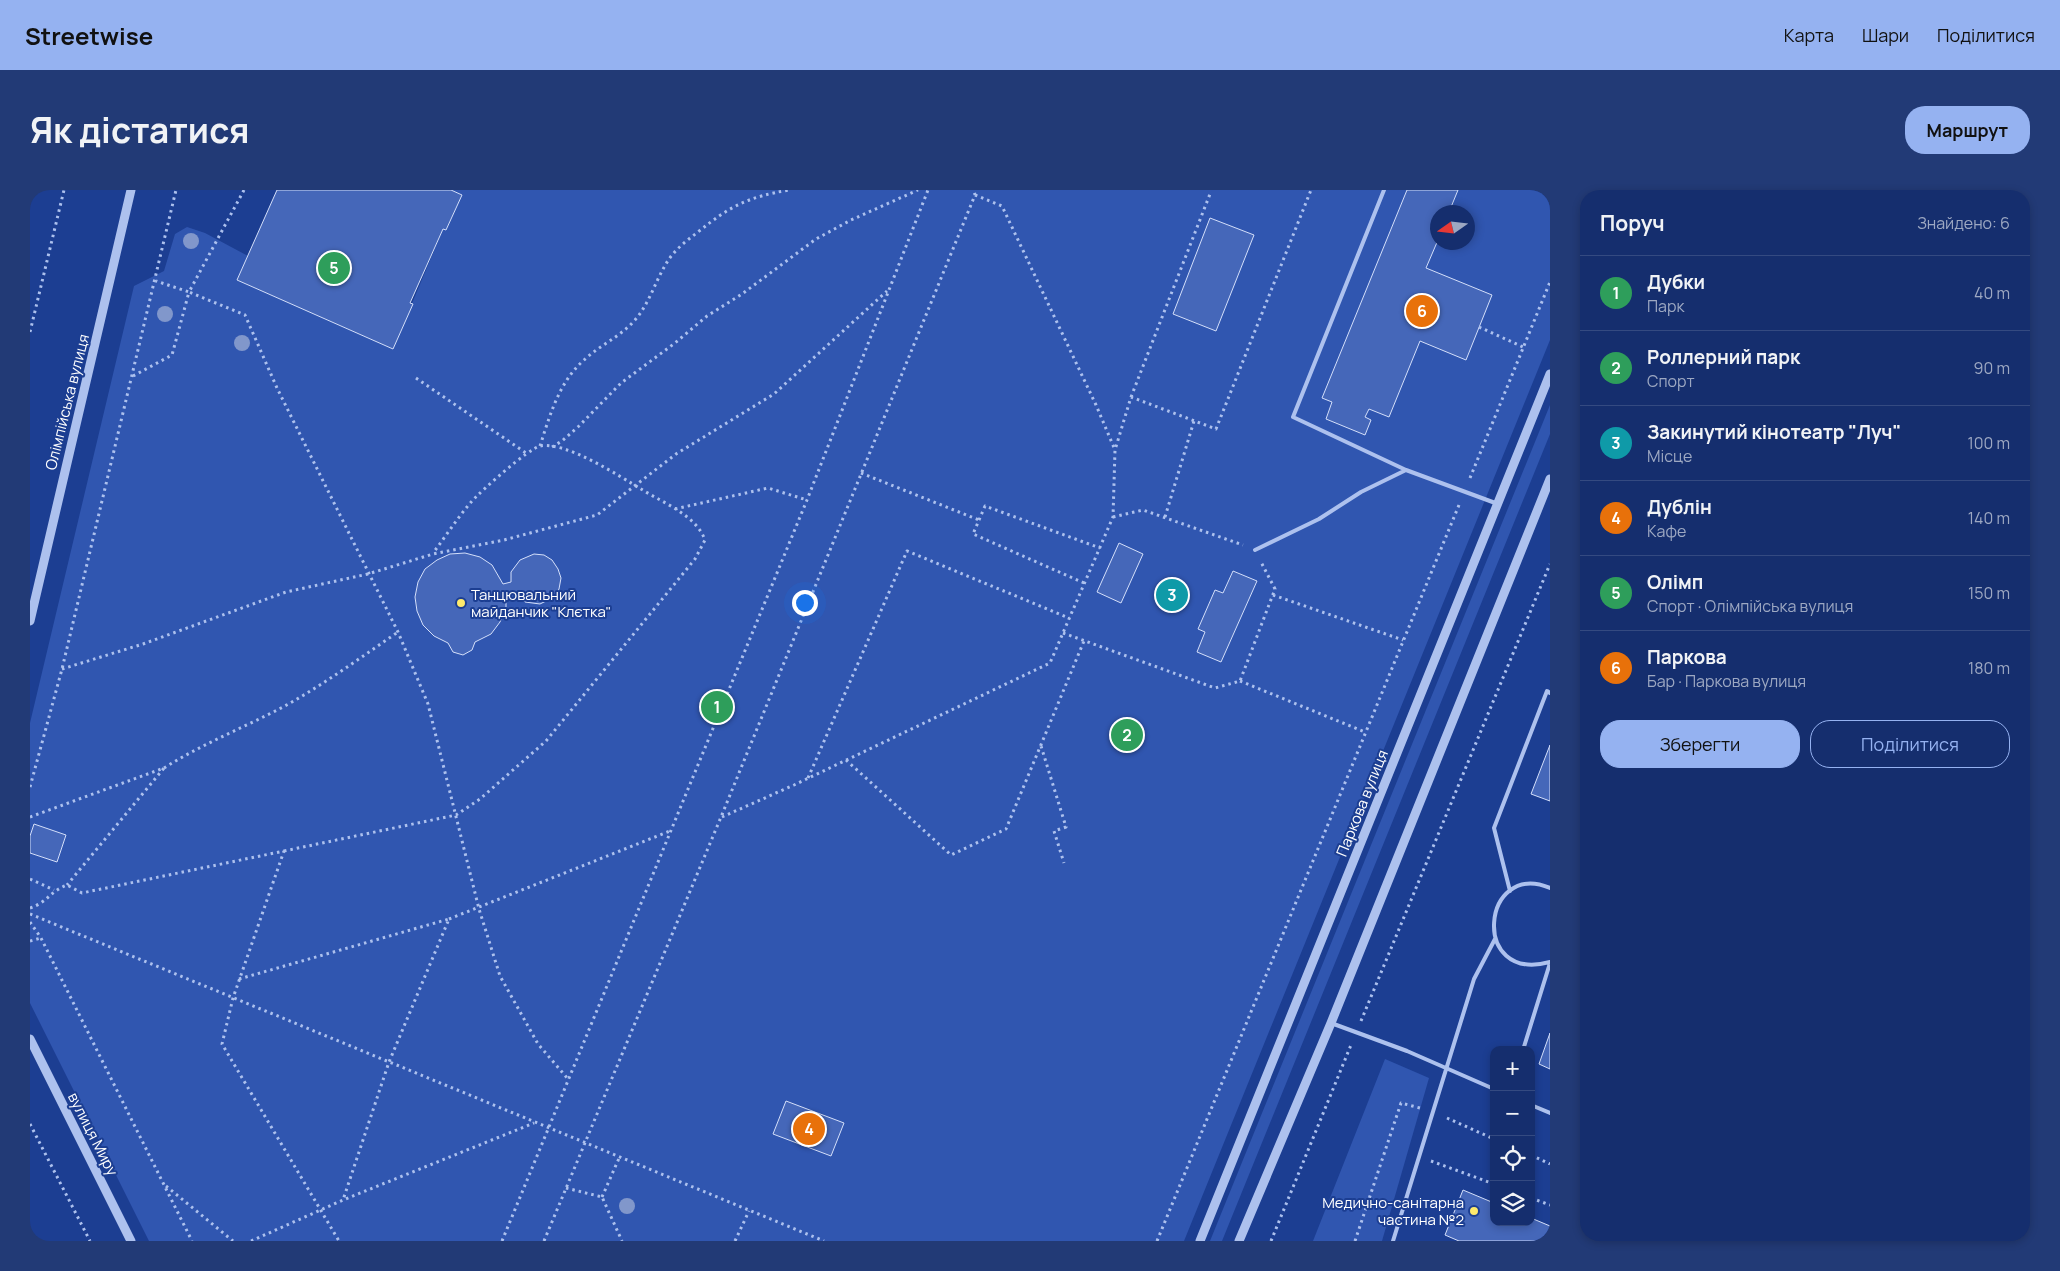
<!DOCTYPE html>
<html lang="uk">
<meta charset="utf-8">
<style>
:root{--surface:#152e6e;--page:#223a76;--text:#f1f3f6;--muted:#9da8c2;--line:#344a81;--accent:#95b2f1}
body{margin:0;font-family:Manrope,sans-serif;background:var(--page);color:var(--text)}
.controls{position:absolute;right:15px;bottom:15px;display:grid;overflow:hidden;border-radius:10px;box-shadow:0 2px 8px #0003}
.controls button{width:45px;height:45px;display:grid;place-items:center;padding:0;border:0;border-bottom:1px solid var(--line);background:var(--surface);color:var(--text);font:25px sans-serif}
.compass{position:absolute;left:1400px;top:15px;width:45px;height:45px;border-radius:50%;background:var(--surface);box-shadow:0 2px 8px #0003;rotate:256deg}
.you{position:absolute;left:774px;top:412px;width:18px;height:18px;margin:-12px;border:4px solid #fff;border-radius:50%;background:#1a73e8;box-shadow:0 0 0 8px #1a73e833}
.badge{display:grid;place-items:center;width:32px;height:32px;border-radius:50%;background:var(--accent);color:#fff;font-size:16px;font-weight:700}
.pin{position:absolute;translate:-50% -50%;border:2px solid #fff;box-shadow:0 1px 5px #0006}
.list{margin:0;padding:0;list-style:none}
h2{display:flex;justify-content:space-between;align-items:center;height:65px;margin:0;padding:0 20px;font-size:21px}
h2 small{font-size:16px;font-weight:400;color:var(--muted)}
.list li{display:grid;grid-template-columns:32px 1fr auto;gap:15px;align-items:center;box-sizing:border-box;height:75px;padding:0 20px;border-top:1px solid var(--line)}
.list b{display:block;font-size:19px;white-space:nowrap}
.list p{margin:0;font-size:16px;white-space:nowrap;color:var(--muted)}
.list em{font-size:16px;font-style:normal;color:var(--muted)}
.actions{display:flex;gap:10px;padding:15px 20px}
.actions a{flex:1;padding:11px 0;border:1px solid var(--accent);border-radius:20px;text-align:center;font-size:18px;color:var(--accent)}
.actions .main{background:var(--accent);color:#111}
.icon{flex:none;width:28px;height:28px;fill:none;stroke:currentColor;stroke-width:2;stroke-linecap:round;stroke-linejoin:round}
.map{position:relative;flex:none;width:1520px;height:1051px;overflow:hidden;border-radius:20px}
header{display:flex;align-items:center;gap:30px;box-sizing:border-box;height:70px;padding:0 25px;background:var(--accent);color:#111}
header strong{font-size:24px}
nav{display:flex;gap:28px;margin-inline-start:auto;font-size:18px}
.intro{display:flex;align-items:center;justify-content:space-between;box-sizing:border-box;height:120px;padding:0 30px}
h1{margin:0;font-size:35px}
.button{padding:12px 22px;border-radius:20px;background:var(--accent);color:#111;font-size:18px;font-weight:700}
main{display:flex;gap:30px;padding:0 30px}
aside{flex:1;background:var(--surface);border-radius:20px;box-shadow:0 2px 8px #0003}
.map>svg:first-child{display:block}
.green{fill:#3056b0;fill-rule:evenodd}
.building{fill:#4567b9;stroke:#d4dffa}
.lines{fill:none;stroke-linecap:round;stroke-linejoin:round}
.path{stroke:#adc1ee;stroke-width:3;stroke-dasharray:2.5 4;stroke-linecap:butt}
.service{stroke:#adc1ee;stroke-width:4}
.tertiary{stroke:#adc1ee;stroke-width:9}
.tree{fill:#8197cb}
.poi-dot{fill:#feea6c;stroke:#1c3e92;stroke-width:2}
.labels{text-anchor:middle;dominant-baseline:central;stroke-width:4;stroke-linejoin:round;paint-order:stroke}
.street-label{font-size:15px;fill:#fff;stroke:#1c3e92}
.poi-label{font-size:15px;fill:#fff;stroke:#1c3e92;text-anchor:start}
</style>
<header>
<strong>Streetwise</strong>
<nav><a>Карта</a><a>Шари</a><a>Поділитися</a></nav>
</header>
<div class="intro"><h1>Як дістатися</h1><a class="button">Маршрут</a></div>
<main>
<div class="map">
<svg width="1520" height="1051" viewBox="0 0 1520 1051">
<rect width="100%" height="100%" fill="#1c3e92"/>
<path class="green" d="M 421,0 L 1520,0 L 1520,150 L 1154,1051 L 119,1051 L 0,813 L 0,533 L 104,96 L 134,81 L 145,44 L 157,37 L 175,43 L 218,66 L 207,90 L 363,159 L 413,39 L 416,40 L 432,5 ZM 1408,22 L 1438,22 L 1438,52 L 1408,52 Z
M 1520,215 L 1520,244 L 1192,1051 L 1180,1051 Z
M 1355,869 L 1399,888 L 1352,1051 L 1283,1051 Z"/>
<path class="building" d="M 247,0 L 421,0 L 432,5 L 416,40 L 413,39 L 380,113 L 383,114 L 363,159 L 207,90 Z
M 1377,0 L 1428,0 L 1419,22 L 1408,22 L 1408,50 L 1396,78 L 1462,105 L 1436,170 L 1390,151 L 1359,227 L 1339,219 L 1335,227 L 1341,230 L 1335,245 L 1296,229 L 1302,212 L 1292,208 Z
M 1180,28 L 1224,45 L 1186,141 L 1143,124 Z
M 1089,353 L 1113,364 L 1091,413 L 1067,402 Z
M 435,363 L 450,367 L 462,375 L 473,394 L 481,392 L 481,382 L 490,370 L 504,364 L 514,365 L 522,370 L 528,379 L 531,388 L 529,399 L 524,407 L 510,414 L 495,412 L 484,402 L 476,404 L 476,417 L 470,432 L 461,444 L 445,452 L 442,460 L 433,465 L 423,462 L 418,453 L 404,446 L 393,435 L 387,421 L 385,407 L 388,392 L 395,379 L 407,370 L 420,364 Z
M 1203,381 L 1227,391 L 1191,472 L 1167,462 L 1175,442 L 1168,439 L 1185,400 L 1193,403 Z
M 1520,555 L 1520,611 L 1501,604 Z
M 4,634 L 36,645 L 27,672 L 0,663 L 0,646 Z
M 1520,843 L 1520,879 L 1509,874 Z
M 756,911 L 814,933 L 801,966 L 743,944 Z
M 1433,1000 L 1464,1013 L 1464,1032 L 1501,1032 L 1501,1028 L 1520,1036 L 1520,1051 L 1429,1051 L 1415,1045 Z"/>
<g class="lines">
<path class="path" d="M 214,0 L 159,102 L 215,125 L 247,198 L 368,442 L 398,514 L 449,719 L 470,786 L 508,854 L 538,889
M 945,5 L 972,16 L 1066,215 L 1085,260
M 1449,137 L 1493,157
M 0,142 L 34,0
M 103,186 L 142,165 L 159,102 L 126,91
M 386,188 L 496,263
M 1101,207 L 1180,4
M 510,256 C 520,225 529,192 554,170 C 570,155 590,147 605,130 C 619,114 625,92 636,74 C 643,61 656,51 668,42 C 700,16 718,7 759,0
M 522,257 L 532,251 L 549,236 L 591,193 L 645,153 L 677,126 L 712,104 L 786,49 L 821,30 L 888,0
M 831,283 L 949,330
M 1440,288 L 1520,92
M 645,319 L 738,298 L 777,310
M 1083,327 L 1113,320 L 1213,355
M 1135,327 L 1164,231
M 1054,393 L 943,344 L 955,316 L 1070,358
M 1243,405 L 1373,450
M 1033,443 L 1185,498 L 1210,491 L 1245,399 L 1231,372
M 32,479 L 113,454 L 256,402 L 338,384 L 403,364 L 474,350 L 567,325 L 646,264 L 744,204 L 857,101
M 1210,491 L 1335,542
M 1011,556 L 1036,637 L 1024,641 L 1034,673
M 816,570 L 921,665 L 976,639 L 1054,451
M 134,578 C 172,554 213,538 253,517 C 293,495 330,468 368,442
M 778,588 L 877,361 L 1039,428
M 0,597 L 32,479 L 146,0
M 0,627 L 134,578 L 37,695
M 692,627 L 764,595 L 1020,473 L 1083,327 L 1085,260 L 1101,207 L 1186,239 L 1281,0
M 254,661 L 426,625 L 450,609 L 516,551 L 665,369 L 675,350 C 666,325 633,313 611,299 C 589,286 536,251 510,256 C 498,259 452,300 442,311 C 428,327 416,346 403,363
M 0,689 L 24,700
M 0,718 C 18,712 19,702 37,695 L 52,703 L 254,661 L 203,808 L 192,854 L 309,1051
M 0,724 L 794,1051
M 419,729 L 640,641
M 0,732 L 11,748 L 162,1051
M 0,751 L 11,748
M 209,789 L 419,729 L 359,872 L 313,1010
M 1331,831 L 1520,374
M 1417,928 L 1464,949
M 0,934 L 60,1051
M 1501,965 L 1520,974
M 1401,971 L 1464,994
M 136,996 L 203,1051
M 536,998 L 572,1007 L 592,1051
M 572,1007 L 590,966
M 1501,1008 L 1520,1015
M 221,1051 L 313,1010 L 504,933
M 472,1051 L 777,310 L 898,0
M 514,1051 L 691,627 L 945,5 L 944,0
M 705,1051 L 719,1021
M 1127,1051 L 1429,315
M 1241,1051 L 1321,855
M 1325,1051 L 1371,913 L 1390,918"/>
<path class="service" d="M 1354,0 L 1263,227 L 1376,280
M 1225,360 L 1289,329 L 1331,302 L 1376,280 L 1468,314
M 1520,698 C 1452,669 1439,794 1520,772
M 1480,701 L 1464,638 L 1517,501 L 1520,503
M 1301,833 L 1377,861 L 1464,899
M 1493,860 L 1520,773
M 1501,915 L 1520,923
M 1363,1051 L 1444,789 L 1465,749"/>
<path class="tertiary" d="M 0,431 L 101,0
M 0,849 L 101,1051
M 1170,1051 L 1520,184
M 1209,1051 L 1301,833 L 1520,289"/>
</g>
<g class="tree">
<circle cx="161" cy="51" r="8"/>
<circle cx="135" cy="124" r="8"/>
<circle cx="212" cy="153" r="8"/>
<circle cx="597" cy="1016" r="8"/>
</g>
<g class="poi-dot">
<circle cx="431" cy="413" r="5"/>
<circle cx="1444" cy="1021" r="5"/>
</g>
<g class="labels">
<g class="street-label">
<text transform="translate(37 212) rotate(-76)">Олімпійська вулиця</text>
<text transform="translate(1332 613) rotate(-68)">Паркова вулиця</text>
<text transform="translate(63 944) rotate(63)">вулиця Миру</text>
</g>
<g class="poi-label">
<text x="441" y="404">Танцювальний<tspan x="441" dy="17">майданчик "Клєтка"</tspan></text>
<text x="1434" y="1012" text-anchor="end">Медично-санітарна<tspan x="1434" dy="17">частина №2</tspan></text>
</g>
</g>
</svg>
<div class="controls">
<button>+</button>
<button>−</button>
<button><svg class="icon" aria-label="locate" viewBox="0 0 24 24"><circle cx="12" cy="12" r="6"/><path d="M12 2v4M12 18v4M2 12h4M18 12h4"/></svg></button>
<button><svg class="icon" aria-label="layers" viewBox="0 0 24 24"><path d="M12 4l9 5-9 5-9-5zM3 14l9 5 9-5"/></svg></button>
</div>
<svg class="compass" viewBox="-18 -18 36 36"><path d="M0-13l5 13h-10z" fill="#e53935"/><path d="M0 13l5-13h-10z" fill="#9da8c2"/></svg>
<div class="you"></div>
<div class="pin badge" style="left:687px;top:517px;background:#2e9e5b">1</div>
<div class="pin badge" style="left:1097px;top:545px;background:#2e9e5b">2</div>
<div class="pin badge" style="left:1142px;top:405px;background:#0f9aa8">3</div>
<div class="pin badge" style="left:779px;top:939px;background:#e8710a">4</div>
<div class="pin badge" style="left:304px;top:78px;background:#2e9e5b">5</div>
<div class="pin badge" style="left:1392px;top:121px;background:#e8710a">6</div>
</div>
<aside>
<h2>Поруч<small>Знайдено: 6</small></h2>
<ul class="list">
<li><span class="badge" style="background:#2e9e5b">1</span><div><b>Дубки</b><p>Парк</p></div><em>40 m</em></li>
<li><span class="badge" style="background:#2e9e5b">2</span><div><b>Роллерний парк</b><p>Спорт</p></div><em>90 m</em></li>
<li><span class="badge" style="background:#0f9aa8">3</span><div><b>Закинутий кінотеатр &quot;Луч&quot;</b><p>Місце</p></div><em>100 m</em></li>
<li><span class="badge" style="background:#e8710a">4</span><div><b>Дублін</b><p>Кафе</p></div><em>140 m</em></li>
<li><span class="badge" style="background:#2e9e5b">5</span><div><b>Олімп</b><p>Спорт · Олімпійська вулиця</p></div><em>150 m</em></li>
<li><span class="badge" style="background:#e8710a">6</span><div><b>Паркова</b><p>Бар · Паркова вулиця</p></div><em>180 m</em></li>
</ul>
<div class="actions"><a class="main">Зберегти</a><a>Поділитися</a></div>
</aside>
</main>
